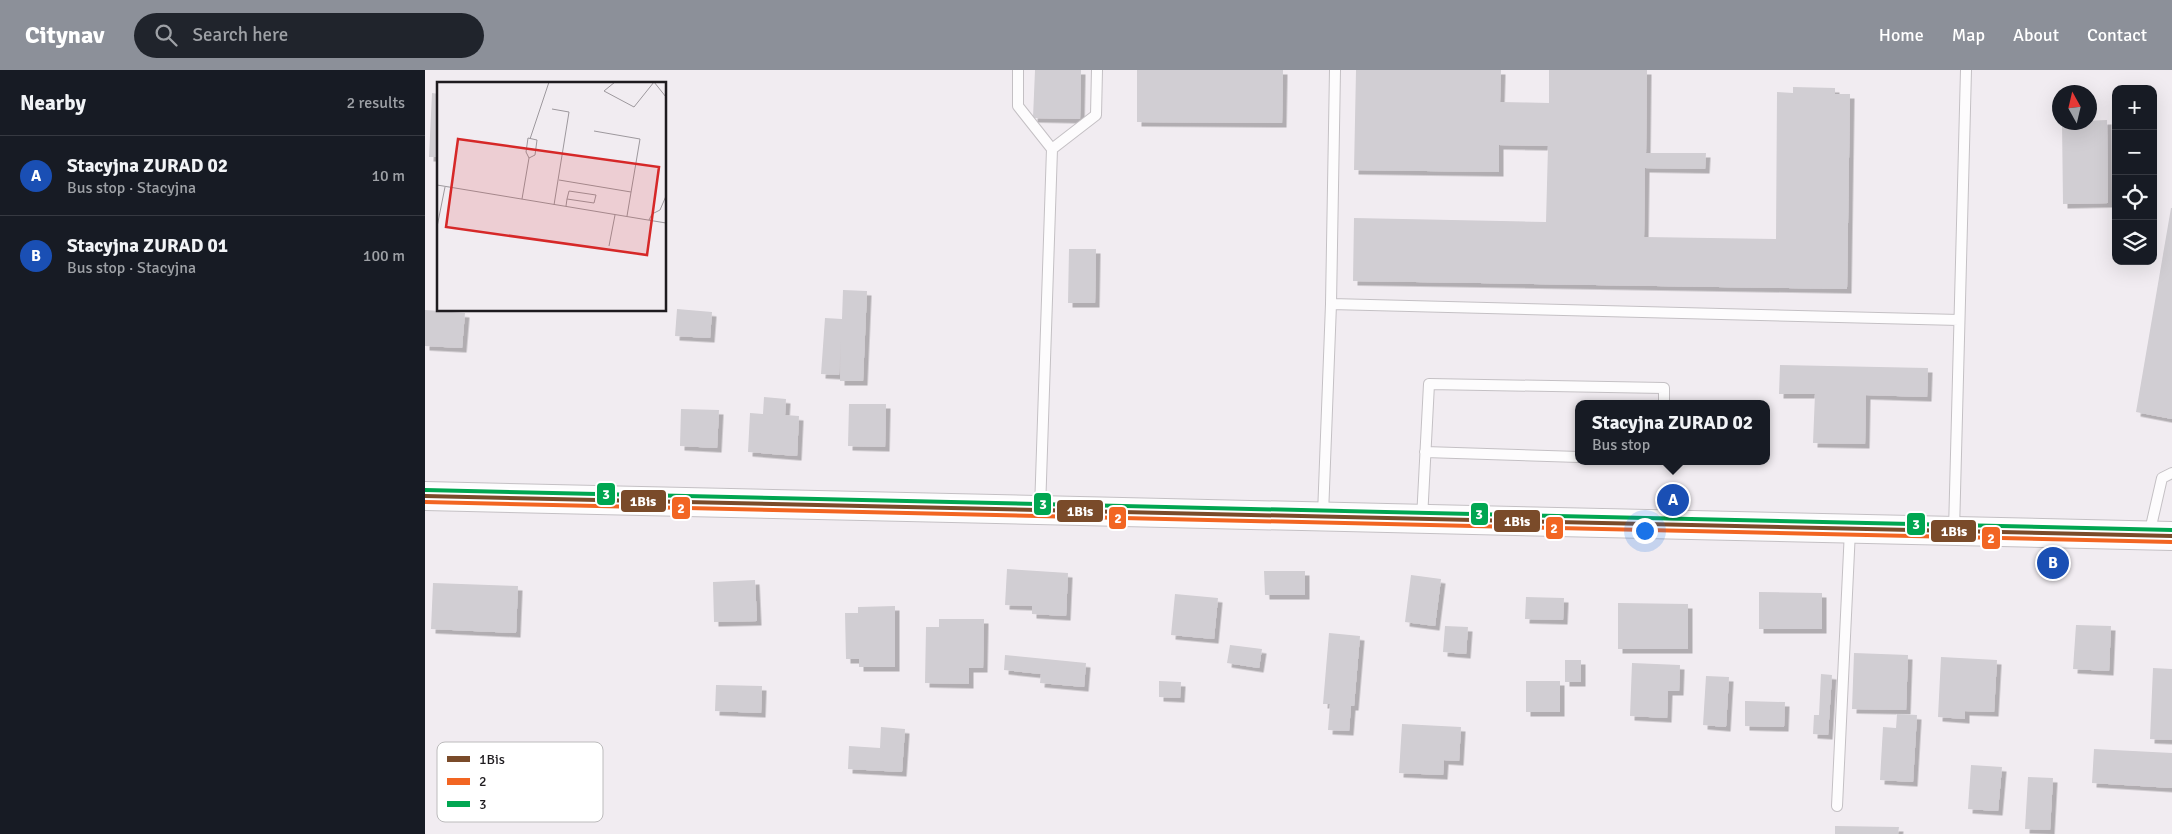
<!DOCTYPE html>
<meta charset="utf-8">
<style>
:root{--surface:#171b24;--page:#20242c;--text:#f1f3f6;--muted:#9ea1a6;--line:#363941;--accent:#8c9099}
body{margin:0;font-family:Signika,sans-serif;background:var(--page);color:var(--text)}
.controls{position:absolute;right:15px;top:15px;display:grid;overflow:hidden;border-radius:10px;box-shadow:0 5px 20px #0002}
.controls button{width:45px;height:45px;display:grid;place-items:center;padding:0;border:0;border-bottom:1px solid var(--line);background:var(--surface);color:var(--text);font:25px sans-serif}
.compass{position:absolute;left:1627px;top:15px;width:45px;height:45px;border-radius:50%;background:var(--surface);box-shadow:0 5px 20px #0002;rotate:352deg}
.you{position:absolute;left:1219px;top:460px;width:18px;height:18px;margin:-12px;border:4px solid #fff;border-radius:50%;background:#1a73e8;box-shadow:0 0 0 8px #1a73e833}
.badge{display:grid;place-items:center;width:32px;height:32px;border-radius:50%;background:var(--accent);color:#fff;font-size:16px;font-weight:700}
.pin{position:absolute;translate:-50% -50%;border:2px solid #fff;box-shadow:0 1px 5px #0006}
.popup{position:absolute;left:1150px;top:330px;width:195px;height:65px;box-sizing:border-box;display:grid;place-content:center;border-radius:10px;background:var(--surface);filter:drop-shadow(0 1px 4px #0005);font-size:16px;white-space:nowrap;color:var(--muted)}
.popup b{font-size:19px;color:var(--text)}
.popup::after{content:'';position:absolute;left:50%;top:100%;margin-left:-10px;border:10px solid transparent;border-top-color:var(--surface)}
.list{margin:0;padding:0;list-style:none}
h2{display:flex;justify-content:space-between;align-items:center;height:65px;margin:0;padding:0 20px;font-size:21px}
h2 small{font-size:16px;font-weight:400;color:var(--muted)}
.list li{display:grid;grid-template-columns:32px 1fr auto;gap:15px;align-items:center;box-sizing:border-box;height:80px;padding:0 20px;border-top:1px solid var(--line)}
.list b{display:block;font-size:19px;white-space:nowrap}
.list p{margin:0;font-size:16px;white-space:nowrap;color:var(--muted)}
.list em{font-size:16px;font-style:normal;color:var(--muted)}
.icon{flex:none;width:28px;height:28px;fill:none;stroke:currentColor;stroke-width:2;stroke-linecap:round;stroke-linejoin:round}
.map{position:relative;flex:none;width:1747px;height:764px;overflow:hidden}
header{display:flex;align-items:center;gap:30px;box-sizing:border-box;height:70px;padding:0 25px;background:var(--accent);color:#fff}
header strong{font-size:24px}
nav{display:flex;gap:28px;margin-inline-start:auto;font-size:18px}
.search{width:350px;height:45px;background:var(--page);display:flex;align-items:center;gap:12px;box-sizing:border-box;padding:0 18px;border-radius:28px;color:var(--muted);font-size:19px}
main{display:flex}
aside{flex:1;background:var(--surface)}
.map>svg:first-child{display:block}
.building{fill:#d1ced3;filter:url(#shadow)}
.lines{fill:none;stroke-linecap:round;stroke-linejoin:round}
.lane-casing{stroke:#c4c0c4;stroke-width:12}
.secondary-casing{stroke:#c4c0c4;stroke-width:30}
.lane{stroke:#fdfcfd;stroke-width:10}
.secondary{stroke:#fdfcfd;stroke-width:28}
.bus-1-casing{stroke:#fff;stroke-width:8}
.bus-2-casing{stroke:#fff;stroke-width:8}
.bus-3-casing{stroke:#fff;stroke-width:8}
.bus-1{stroke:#7a4b2a;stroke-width:4}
.bus-2{stroke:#f26522;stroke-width:4}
.bus-3{stroke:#00a651;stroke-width:4}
.inset-road{fill:none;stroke:#9d989d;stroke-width:1}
.view{fill:#d62828;fill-opacity:0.15;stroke:#d62828;stroke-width:2.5}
.inset-edge{fill:none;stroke:#1e1b1f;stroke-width:2.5}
.key{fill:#fff;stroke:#bcbbbc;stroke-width:1}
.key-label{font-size:14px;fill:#1e1b1f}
.line-badge{stroke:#fff;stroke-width:2}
.badge-label{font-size:14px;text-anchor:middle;font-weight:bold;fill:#fff}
</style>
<header>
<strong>Citynav</strong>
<div class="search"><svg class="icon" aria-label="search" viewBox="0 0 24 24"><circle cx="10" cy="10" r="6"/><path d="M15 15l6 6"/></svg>Search here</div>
<nav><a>Home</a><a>Map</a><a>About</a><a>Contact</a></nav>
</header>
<main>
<aside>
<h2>Nearby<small>2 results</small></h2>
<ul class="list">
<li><span class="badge" style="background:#1a4fb4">A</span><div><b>Stacyjna ZURAD 02</b><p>Bus stop · Stacyjna</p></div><em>10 m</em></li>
<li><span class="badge" style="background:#1a4fb4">B</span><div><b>Stacyjna ZURAD 01</b><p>Bus stop · Stacyjna</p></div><em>100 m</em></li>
</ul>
</aside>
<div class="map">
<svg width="1747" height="764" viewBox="0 0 1747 764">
<defs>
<filter id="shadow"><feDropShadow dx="4.5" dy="4.5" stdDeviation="0" flood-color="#0004"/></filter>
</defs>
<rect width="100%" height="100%" fill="#f1ecf1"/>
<path class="building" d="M 610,0 L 656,0 L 655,49 L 608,48 Z
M 712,0 L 858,0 L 857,53 L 712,52 Z
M 931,0 L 1076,0 L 1075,32 L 1124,33 L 1124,0 L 1222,0 L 1221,83 L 1281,83 L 1280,99 L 1220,98 L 1219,167 L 1351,169 L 1352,22 L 1368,23 L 1368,17 L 1410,18 L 1410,24 L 1425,24 L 1422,219 L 928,211 L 929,148 L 1121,152 L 1123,76 L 1074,75 L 1074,102 L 929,100 Z
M 7,23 L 14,24 L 14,87 L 4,87 Z
M 1682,50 L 1683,133 L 1638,134 L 1637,52 Z
M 1746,138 L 1747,138 L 1747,349 L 1711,342 Z
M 644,179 L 671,179 L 670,233 L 643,233 Z
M 418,220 L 442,221 L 438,311 L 415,311 L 416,271 L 414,305 L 396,304 L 400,248 L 417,249 Z
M 252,239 L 287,242 L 285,268 L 250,266 Z
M 0,240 L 40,243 L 37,278 L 0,276 Z
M 1355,295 L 1503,298 L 1502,327 L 1441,325 L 1440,374 L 1388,373 L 1390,324 L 1354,324 Z
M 339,327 L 361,329 L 360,345 L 374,346 L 372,386 L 323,382 L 325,343 L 338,344 Z
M 424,334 L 461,334 L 460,377 L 423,376 Z
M 256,339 L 294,340 L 292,378 L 255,376 Z
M 582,499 L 643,503 L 641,546 L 607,544 L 607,536 L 580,535 Z
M 839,501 L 880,501 L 880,525 L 840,525 Z
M 986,505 L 1016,509 L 1010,556 L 980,552 Z
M 330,510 L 332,551 L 289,552 L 288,512 Z
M 8,513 L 93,516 L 91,563 L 6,559 Z
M 1334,522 L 1397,523 L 1397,559 L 1334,559 Z
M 750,524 L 793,528 L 789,569 L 746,565 Z
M 1101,527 L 1139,528 L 1138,550 L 1100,549 Z
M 1193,533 L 1263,534 L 1263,579 L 1193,579 Z
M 470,536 L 470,597 L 434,597 L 434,589 L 421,589 L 420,543 L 433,543 L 433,537 Z
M 514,549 L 559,549 L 558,598 L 544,598 L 544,614 L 500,613 L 501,557 L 514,557 Z
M 1651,555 L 1686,556 L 1684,601 L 1648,599 Z
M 1020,556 L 1043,557 L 1041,584 L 1018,582 Z
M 904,563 L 935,566 L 929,636 L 926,636 L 924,661 L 903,660 L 905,634 L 898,634 Z
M 805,575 L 837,579 L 834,598 L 802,593 Z
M 1429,583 L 1483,585 L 1481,640 L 1427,639 Z
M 580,585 L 661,593 L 659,617 L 615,613 L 616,604 L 579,600 Z
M 1516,587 L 1572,590 L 1569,642 L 1540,641 L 1540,649 L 1513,647 Z
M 1140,590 L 1156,590 L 1156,612 L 1140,612 Z
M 1207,593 L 1255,595 L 1254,621 L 1243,621 L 1242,648 L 1205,646 Z
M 1728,598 L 1747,599 L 1747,670 L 1725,669 Z
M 1396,604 L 1407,605 L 1403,665 L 1388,664 L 1389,645 L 1394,645 Z
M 1281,606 L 1304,607 L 1301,657 L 1278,655 Z
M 734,611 L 756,612 L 755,628 L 734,627 Z
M 1101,611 L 1135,611 L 1135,642 L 1101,642 Z
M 291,615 L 337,616 L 336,643 L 290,641 Z
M 1320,631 L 1360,632 L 1359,657 L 1320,656 Z
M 1472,644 L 1492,645 L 1488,712 L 1455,710 L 1458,657 L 1471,658 Z
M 977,654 L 1036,657 L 1034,691 L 1019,690 L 1018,705 L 974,703 Z
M 456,657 L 480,659 L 477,702 L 423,699 L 424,676 L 455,678 Z
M 1669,679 L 1747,683 L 1747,718 L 1667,713 Z
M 1546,695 L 1577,697 L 1573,741 L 1543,739 Z
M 1603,707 L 1628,708 L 1625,760 L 1600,759 Z
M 1410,756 L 1474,757 L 1473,764 L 1410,764 Z"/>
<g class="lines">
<defs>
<path id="lane" d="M 593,0 L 593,36 L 627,79 L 615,440
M 627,79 L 671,45 L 672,0
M 906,234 L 1534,250
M 1000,382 L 1154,387
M 898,445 L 906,234 L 910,0
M 997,449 L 1004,314 L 1239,318 L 1239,334
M 1529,461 L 1541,0
M 1724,465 L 1737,408 L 1747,403
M 1412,736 L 1425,460"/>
<path id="secondary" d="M 0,426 L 1747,466"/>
</defs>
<use href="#lane" class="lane-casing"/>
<use href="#secondary" class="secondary-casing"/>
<use href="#lane" class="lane"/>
<use href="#secondary" class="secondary"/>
<defs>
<path id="bus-1" d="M 0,426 L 1747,466"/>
<path id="bus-2" d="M 0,432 L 1747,472"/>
<path id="bus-3" d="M 0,420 L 1747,460"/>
</defs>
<use href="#bus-1" class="bus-1-casing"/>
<use href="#bus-2" class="bus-2-casing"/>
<use href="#bus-3" class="bus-3-casing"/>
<use href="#bus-1" class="bus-1"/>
<use href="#bus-2" class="bus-2"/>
<use href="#bus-3" class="bus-3"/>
</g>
<g transform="translate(12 12)">
<rect width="229" height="229" fill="#f1ecf1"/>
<path class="inset-road" d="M 178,0 L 167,9 L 197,25 L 217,0M 217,0 L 229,15M 115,27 L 132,30 L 117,123M 157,49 L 203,57 L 190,134M 93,57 L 112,0M 122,98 L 194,110M 0,103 L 229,141M 85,117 L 92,76 L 89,70 L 91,56 L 100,58 L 98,73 L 92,76M 129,124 L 130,117 L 157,121 L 159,113 L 132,109 L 130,117M 212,138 L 215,132 L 223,128 L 229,114M 0,145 L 8,105M 172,164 L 178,133"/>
<path class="view" d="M 21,57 L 222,85 L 210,173 L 9,145 Z"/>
<rect width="229" height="229" class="inset-edge"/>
</g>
<rect x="12" y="672" width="166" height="80" rx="8" class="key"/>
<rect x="22" y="686" width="23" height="6" fill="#7a4b2a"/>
<rect x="22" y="708" width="23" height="7" fill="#f26522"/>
<rect x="22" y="731" width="23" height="6" fill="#00a651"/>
<g class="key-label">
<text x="54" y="694">1Bis</text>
<text x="54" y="716">2</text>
<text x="54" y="739">3</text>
</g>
<g class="line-badge">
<rect x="171" y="412" width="20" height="24" rx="5" fill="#00a651"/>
<rect x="195" y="419" width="47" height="24" rx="5" fill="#7a4b2a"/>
<rect x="608" y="422" width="19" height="24" rx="5" fill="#00a651"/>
<rect x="246" y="426" width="20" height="24" rx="5" fill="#f26522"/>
<rect x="631" y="429" width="48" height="24" rx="5" fill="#7a4b2a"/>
<rect x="1045" y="432" width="19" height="24" rx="5" fill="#00a651"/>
<rect x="683" y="436" width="19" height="24" rx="5" fill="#f26522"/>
<rect x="1068" y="439" width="48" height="24" rx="5" fill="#7a4b2a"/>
<rect x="1481" y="442" width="20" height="24" rx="5" fill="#00a651"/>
<rect x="1120" y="446" width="19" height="24" rx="5" fill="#f26522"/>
<rect x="1505" y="449" width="47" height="24" rx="5" fill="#7a4b2a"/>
<rect x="1556" y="456" width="20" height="24" rx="5" fill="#f26522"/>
</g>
<g class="badge-label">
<text x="181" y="429">3</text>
<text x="218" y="436">1Bis</text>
<text x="618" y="439">3</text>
<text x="256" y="443">2</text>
<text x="655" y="446">1Bis</text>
<text x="1054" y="449">3</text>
<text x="693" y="453">2</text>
<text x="1092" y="456">1Bis</text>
<text x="1491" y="459">3</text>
<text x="1129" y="463">2</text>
<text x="1529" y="466">1Bis</text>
<text x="1566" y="473">2</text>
</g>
</svg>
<div class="controls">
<button>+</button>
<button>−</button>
<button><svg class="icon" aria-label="locate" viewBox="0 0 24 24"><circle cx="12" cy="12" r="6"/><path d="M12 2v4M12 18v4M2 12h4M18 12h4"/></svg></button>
<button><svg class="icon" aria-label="layers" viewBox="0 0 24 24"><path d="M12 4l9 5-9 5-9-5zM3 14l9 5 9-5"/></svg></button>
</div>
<svg class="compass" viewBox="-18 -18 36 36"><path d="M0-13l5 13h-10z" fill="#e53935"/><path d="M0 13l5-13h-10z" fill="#9ea1a6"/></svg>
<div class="you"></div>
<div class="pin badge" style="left:1248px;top:430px;background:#1a4fb4">A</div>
<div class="popup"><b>Stacyjna ZURAD 02</b>Bus stop</div>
<div class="pin badge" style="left:1628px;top:493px;background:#1a4fb4">B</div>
</div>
</main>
